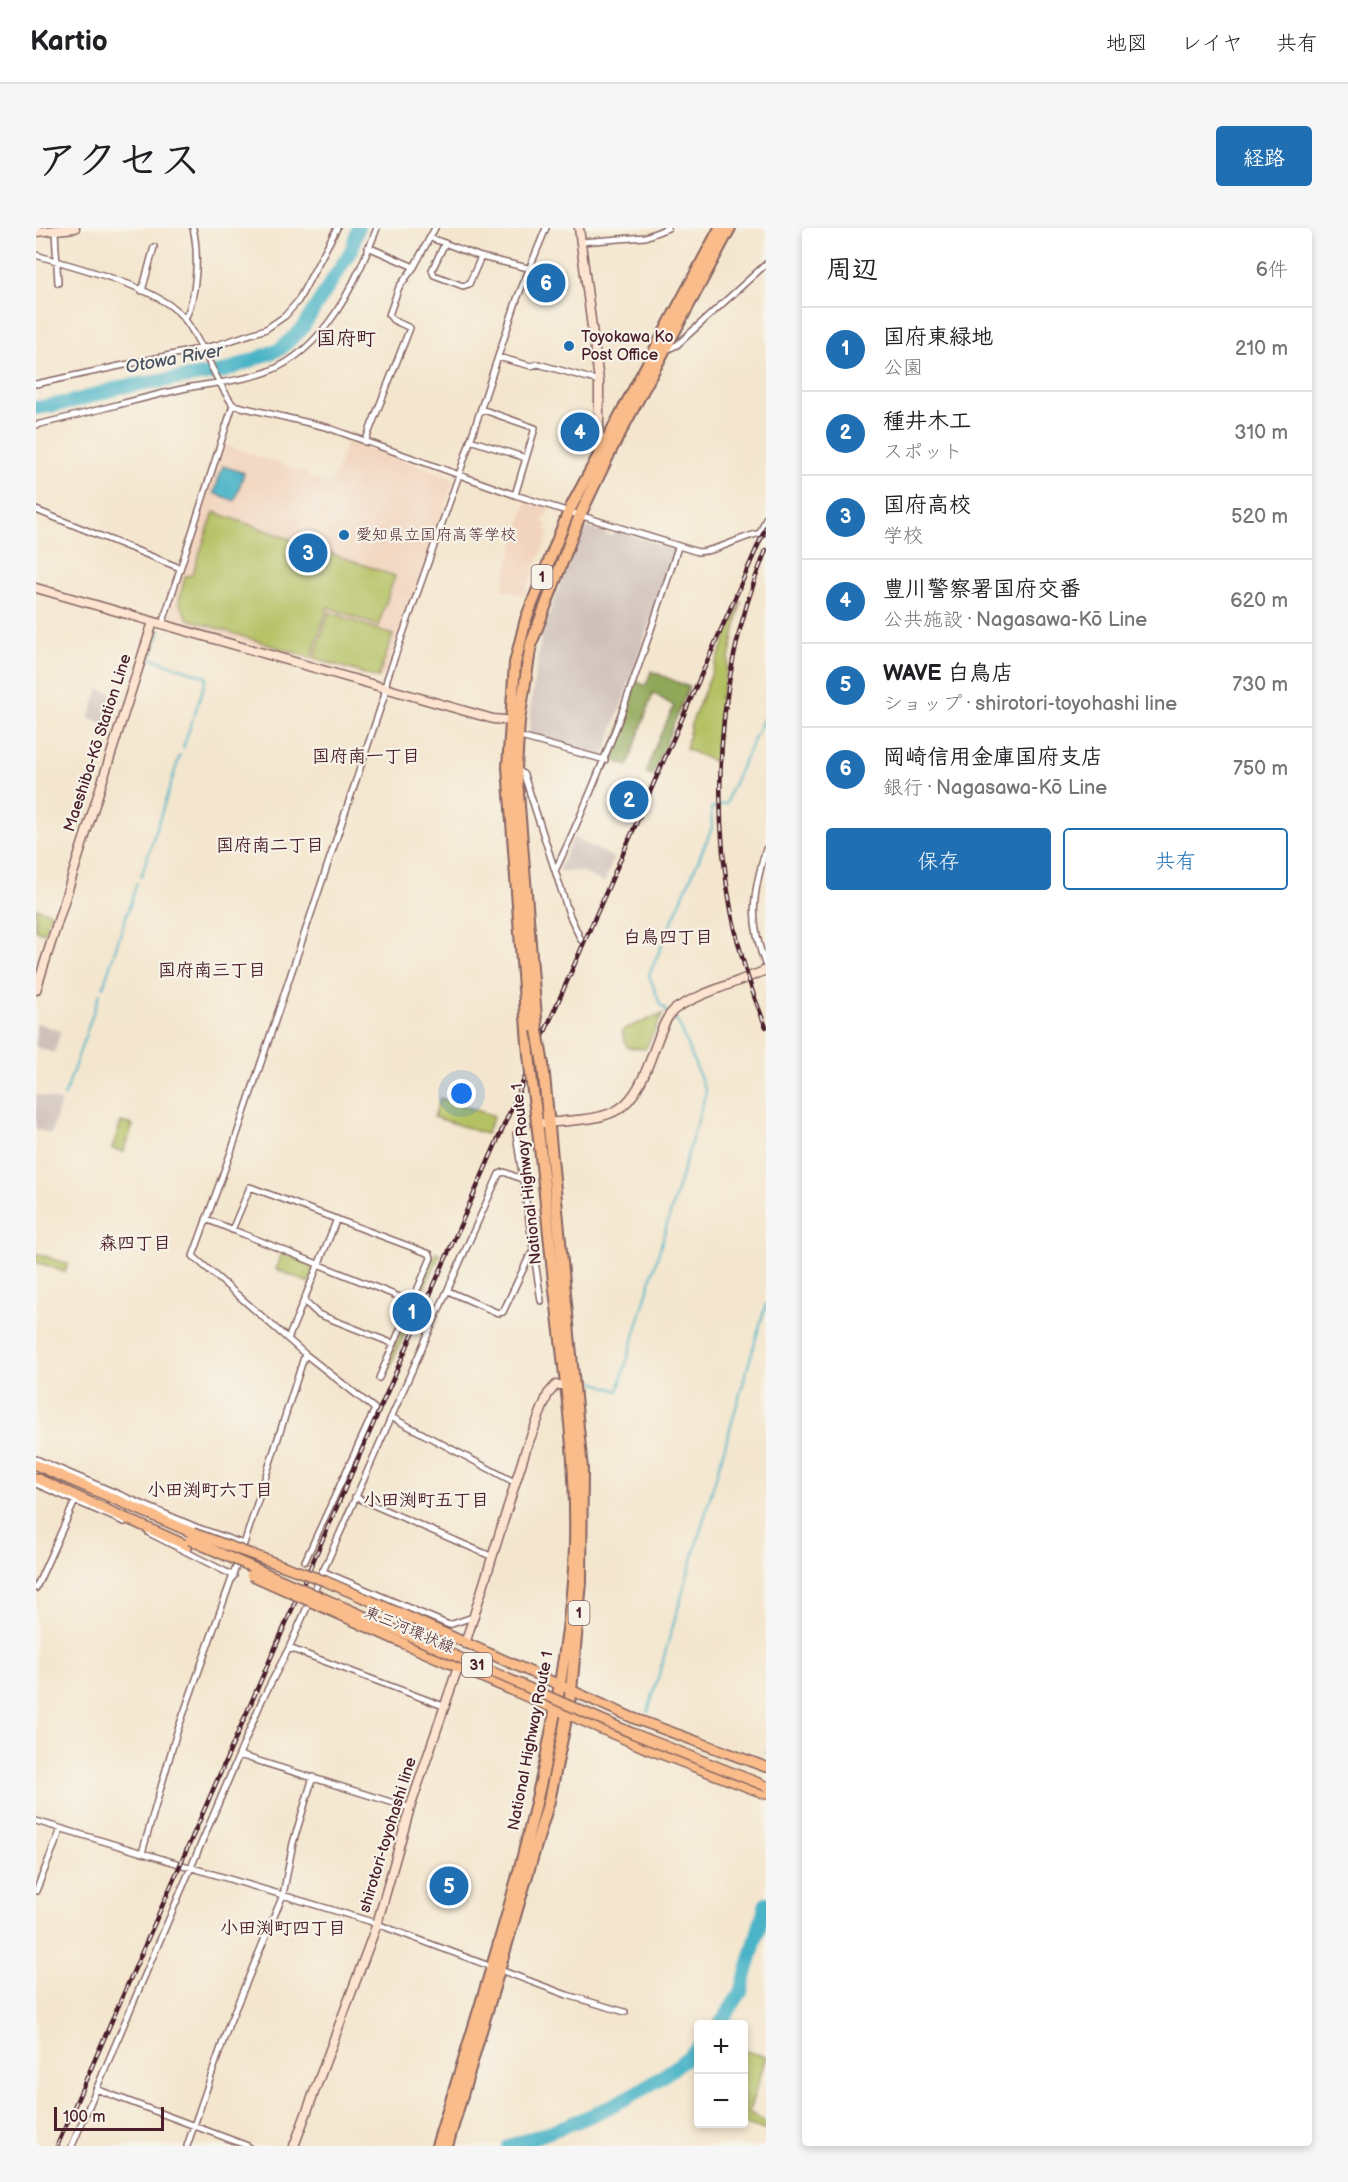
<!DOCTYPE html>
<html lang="ja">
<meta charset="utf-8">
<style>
:root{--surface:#fff;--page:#f6f6f6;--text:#202124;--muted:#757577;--line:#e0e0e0;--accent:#1f6fb2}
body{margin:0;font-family:"Balsamiq Sans","Klee One",sans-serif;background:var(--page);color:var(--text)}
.controls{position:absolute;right:18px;bottom:18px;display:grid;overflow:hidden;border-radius:6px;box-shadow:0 3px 9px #0003}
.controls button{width:54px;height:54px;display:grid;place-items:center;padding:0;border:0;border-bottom:2px solid var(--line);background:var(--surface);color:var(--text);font:30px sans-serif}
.scale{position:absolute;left:18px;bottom:15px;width:110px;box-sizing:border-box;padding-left:6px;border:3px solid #4a1f2b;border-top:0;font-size:16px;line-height:21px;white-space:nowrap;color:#4a1f2b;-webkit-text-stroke:4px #f7f3e8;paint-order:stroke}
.you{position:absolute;left:426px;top:866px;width:21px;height:21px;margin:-15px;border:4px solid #fff;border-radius:50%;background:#1a73e8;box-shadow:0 0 0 9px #1a73e833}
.badge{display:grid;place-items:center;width:39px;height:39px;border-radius:50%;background:var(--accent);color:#fff;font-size:20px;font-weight:700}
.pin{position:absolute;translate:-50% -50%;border:3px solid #fff;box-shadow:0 2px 6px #0006}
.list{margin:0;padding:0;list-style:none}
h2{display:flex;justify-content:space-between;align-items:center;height:78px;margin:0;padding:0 24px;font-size:26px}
h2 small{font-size:20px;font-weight:400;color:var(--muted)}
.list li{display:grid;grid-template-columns:39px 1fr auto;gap:18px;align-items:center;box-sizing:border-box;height:84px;padding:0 24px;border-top:2px solid var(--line)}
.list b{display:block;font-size:22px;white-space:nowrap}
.list p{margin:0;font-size:20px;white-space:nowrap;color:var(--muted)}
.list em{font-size:20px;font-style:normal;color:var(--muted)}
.actions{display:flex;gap:12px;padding:18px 24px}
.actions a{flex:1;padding:14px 0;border:2px solid var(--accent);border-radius:6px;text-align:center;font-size:21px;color:var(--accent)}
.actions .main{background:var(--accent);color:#fff}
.map{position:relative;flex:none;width:730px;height:1918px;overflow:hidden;border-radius:6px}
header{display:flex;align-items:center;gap:36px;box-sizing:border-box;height:84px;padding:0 30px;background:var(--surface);border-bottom:2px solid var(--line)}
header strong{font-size:28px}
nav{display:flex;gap:33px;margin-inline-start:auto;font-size:21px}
.intro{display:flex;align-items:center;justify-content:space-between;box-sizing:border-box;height:144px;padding:0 36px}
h1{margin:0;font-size:42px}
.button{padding:15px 27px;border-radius:6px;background:var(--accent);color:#fff;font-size:21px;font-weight:700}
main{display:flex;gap:36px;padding:0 36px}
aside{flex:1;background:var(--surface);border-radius:6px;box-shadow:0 3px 9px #0003}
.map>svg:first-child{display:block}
.built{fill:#f2d4be}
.industrial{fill:#cfc0ba}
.green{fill:#b4c163;stroke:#7f7047;stroke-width:1.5}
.forest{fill:#8fa759;stroke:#6c6342;stroke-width:1.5}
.water{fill:#49b4c7;stroke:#4a6a79;stroke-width:1.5}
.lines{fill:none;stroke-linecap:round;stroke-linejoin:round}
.stream{stroke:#49b4c7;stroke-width:2}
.river{stroke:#49b4c7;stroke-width:14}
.street-casing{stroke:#866564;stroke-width:8}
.secondary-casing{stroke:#866564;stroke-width:11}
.primary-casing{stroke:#866564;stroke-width:12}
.highway-casing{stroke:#866564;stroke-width:14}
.street{stroke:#fff;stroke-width:5}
.secondary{stroke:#fde4d0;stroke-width:8}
.primary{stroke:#f9bc8a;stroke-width:9}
.highway{stroke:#f9bc8a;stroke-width:10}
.rail-casing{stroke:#4a1f2b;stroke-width:4.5}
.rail{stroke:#f7f3e8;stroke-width:2;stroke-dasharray:7;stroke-linecap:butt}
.primary-bridge-casing{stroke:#866564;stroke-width:12;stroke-linecap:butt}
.highway-bridge-casing{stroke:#866564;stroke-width:14;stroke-linecap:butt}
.primary-bridge{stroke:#f9bc8a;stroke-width:9}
.highway-bridge{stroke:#f9bc8a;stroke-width:10}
.poi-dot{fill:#1f6fb2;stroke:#f7f3e8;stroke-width:2}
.labels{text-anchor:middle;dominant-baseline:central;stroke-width:4.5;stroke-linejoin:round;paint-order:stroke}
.shield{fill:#f7f3e8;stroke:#7e5f64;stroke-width:1.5}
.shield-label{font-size:15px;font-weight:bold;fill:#4a1f2b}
.poi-label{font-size:16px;fill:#4a1f2b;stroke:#f7f3e8;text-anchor:start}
.street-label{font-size:16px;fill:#4a1f2b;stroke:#f7f3e8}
.water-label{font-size:18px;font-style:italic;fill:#4a5362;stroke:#f7f3e8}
.neighbourhood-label{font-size:18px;font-weight:bold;fill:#4a1f2b;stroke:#f7f3e8}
.quarter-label{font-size:20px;font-weight:bold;fill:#4a1f2b;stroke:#f7f3e8}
</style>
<header>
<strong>Kartio</strong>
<nav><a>地図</a><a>レイヤ</a><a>共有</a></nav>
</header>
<div class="intro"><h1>アクセス</h1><a class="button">経路</a></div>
<main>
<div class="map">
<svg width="730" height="1918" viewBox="0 0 730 1918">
<rect width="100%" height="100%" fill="#f7f3e8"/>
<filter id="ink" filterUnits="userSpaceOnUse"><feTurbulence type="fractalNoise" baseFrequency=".0167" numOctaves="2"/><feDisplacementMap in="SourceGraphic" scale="12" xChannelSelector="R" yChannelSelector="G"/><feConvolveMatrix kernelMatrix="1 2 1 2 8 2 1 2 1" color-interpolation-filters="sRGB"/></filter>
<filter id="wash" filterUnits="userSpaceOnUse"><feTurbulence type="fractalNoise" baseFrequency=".008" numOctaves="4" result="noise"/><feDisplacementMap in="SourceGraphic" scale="24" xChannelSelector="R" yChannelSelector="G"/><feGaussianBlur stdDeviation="1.35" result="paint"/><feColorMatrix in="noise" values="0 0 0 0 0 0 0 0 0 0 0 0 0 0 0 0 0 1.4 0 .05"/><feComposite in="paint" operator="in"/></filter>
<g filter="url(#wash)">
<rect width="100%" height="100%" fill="#f4e6ce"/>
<path class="built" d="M 311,213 L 419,250 L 348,449 L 343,452 L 131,392 L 186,216 L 273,246 L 272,249 L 295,257 Z
M 490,273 L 514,280 L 506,294 L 512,297 L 509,302 L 514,304 L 488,367 L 466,361 Z"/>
<path class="industrial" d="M 551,299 L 576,308 L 579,302 L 639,322 L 568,528 L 493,508 L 495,474 L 505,408 L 536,323 Z
M 63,461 L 82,468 L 72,497 L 53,491 Z
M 537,609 L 578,630 L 568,655 L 546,644 L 524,643 L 523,640 Z
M 0,795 L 25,803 L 18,825 L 0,819 Z
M 0,866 L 25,874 L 15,906 L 0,901 Z"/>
<path class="green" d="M 178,284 L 359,348 L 342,398 L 292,379 L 275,430 L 152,391 L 143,374 L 149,348 L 156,347 Z
M 705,373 L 685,470 L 682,469 L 685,471 L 679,534 L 650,521 L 655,496 Z
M 293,384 L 357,407 L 342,450 L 278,430 Z
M 0,680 L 15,685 L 8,705 L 0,702 Z
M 627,786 L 609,821 L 591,819 L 586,804 L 588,801 Z
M 404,870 L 458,888 L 450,906 L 398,889 Z
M 85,894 L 97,897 L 88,924 L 76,921 Z
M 400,1024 L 404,1026 L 352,1144 L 348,1142 Z
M 0,1025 L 32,1036 L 29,1044 L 0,1034 Z
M 246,1025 L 279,1039 L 273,1055 L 240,1041 Z
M 708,1822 L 730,1829 L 713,1884 L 730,1895 L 730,1903 L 708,1895 Z"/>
<path class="forest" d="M 615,443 L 653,459 L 616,548 L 610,545 L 620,516 L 638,478 L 617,465 L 592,538 L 573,531 L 600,453 L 610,458 Z"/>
<path class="water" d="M 187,238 L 208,245 L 199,273 L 178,265 Z"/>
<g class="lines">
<path class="stream" d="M 124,403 L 115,430 L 171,449 L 147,520
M 105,649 L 144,527
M 67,759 L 101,655
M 632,785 L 624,776 L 613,747 L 676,600 L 675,580 L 691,575 L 693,566 L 730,485
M 28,869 L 64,765
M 558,1154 L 582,1163 L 670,864 L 643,796 L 636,789
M 612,1484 L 730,1076
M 730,1525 L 730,1524"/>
<path class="river" d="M 0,180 L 35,174 L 85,159 L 186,144 L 244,121 L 265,102 L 316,21 L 322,0
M 684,1796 L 705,1764 L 730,1675
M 473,1918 C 542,1895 608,1870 662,1820"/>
</g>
</g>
<g filter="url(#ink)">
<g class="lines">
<defs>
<path id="street" d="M 19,4 L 22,55
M 395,10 L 445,29 L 433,56 L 427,58 L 398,47 L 396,42 L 409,15
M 545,14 L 609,9 L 632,0
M 332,19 L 378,39
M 0,27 C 38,39 127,59 150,93 C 168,118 178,150 197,177 L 290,199 L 479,267 L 662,324 C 685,323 706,307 730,304
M 445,29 L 492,40
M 106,63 L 118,19
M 149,91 C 161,68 163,25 157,0
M 630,122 L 641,117 L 730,36
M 462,129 L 495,138 L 502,136 L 563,153
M 0,156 L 181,117 L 230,101 L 249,88 L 262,73 L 301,0
M 445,181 L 499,200 L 479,267
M 0,197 C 49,186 97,172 146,161 C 174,155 203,154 231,144 C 289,122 320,55 341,0
M 434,212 L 490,230
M 329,214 L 374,100 L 357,92 L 353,87 L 363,59 L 378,39 L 399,0
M 0,282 L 144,340
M 724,305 L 730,290
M 126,397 L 197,177
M 481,508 L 569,532
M 481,541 L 488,547 L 533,686 L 545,712
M 730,621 C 716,667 713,693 730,739
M 520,641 C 570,537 607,429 642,319
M 480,906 L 505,1073
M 170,991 L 376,1074
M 196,1002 L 214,959 L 394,1026 L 395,1030 L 343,1150
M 412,1063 L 462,1085 L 467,1084 L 493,1029 L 498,1024
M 268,1073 L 282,1086 L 358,1116
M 252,1111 L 301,991
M 355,1189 L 480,1255
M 0,1231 L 160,1299 L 208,1316
M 0,1256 L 88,1294
M 319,1269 L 457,1329
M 113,1305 L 198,1348
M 269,1333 L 339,1181 L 269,1126 L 157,1028 L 195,924 L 348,469 L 351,451 L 423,247 L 481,71 L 510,0
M 286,1343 L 413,1397 L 437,1389
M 0,1360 L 39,1273
M 253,1420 L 226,1472 L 203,1527 L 374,1580
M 410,1479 L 253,1420 L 463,946 L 468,944 L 488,952
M 0,1593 L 333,1693 L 531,1767 L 589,1784
M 106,1625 L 140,1507 L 208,1316 L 269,1126
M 0,1663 L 25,1601
M 60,1861 L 212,1918
M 36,1918 L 203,1527
M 151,1918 L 193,1796 L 247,1667 L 257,1615 L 277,1549"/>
<path id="secondary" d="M 543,0 L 563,153 L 563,208 L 574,218
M 0,4 L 39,0
M 0,360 L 457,491 L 480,493
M 0,762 L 117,394
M 508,895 C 581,889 594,891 619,819 C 624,807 628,791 638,782 C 653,769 708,752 730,742
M 429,1416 L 490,1221 L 512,1166 L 520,1157 L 535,1157
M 258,1918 L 341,1696 L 374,1580 L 422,1439"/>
<path id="primary" d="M 0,1237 L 157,1305
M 0,1250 L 152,1318
M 379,1392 L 597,1490 L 730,1539
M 369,1416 L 612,1521 L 730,1566"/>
<path id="highway" d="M 501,802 L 480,540 L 483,493 L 495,416 L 544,287 L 576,220 L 694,0
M 492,816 L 472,539 L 479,435 L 490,391 L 533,283 L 684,0
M 401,1918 C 458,1734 520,1547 537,1354 C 545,1259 530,1156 519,1062 C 511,993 506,924 496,856
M 411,1918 L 513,1573 L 528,1501 L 535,1463 L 545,1354 L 546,1241 L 507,837"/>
</defs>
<use href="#street" class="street-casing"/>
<use href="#secondary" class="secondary-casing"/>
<use href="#primary" class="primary-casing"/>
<use href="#highway" class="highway-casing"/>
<use href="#street" class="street"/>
<use href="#secondary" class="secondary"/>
<use href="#primary" class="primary"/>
<use href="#highway" class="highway"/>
<defs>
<path id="rail" d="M 730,322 C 670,470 668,651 730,799
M 21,1918 L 730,299"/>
</defs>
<use href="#rail" class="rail-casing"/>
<use href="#rail" class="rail"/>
<defs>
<path id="primary-bridge" d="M 157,1305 L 289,1353 L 379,1392
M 154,1312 L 596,1505 L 730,1558
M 215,1347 L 369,1416"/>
<path id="highway-bridge" d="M 501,802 L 507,837
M 492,816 L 496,856"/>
</defs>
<use href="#primary-bridge" class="primary-bridge-casing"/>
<use href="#highway-bridge" class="highway-bridge-casing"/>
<use href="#primary-bridge" class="primary-bridge"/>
<use href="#highway-bridge" class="highway-bridge"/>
</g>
</g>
<g class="poi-dot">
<circle cx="533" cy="118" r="6"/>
<circle cx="308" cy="307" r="6"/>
</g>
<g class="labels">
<g class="shield">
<rect x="495.5" y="337" width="21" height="24" rx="4.5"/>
<rect x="532.5" y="1373" width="21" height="24" rx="4.5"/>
<rect x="426" y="1425" width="30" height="24" rx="4.5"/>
</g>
<g class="shield-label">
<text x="506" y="349">1</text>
<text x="543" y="1385">1</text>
<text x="441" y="1437">31</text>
</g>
<g class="poi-label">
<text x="545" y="109">Toyokawa Ko<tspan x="545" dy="18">Post Office</tspan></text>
<text x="320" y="307">愛知県立国府高等学校</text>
</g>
<g class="street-label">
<text transform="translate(62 515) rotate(-72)">Maeshiba-Kō Station Line</text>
<text transform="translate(491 946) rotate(-96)">National Highway Route 1</text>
<text transform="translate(373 1402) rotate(23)">東三河環状線</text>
<text transform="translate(495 1513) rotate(-79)">National Highway Route 1</text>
<text transform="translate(352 1607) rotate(-73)">shirotori-toyohashi line</text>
</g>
<g class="water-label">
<text transform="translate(138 131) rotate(-10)">Otowa River</text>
</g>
<g class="neighbourhood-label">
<text x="330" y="528">国府南一丁目</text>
<text x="234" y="617">国府南二丁目</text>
<text x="632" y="709">白鳥四丁目</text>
<text x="176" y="742">国府南三丁目</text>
<text x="99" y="1015">森四丁目</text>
<text x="174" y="1262">小田渕町六丁目</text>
<text x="390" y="1272">小田渕町五丁目</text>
<text x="247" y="1700">小田渕町四丁目</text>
</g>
<g class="quarter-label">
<text x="310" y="111">国府町</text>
</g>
</g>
</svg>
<div class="controls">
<button>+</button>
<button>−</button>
</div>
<div class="scale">100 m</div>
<div class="you"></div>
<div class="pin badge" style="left:376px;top:1084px">1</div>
<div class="pin badge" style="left:593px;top:572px">2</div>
<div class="pin badge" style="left:272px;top:325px">3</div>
<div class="pin badge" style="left:544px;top:204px">4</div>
<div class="pin badge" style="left:413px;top:1658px">5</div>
<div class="pin badge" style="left:510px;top:55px">6</div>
</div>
<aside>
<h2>周辺<small>6件</small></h2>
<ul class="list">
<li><span class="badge">1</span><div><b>国府東緑地</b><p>公園</p></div><em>210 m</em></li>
<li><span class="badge">2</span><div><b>種井木工</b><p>スポット</p></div><em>310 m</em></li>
<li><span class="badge">3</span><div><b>国府高校</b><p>学校</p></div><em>520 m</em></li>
<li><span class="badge">4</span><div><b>豊川警察署国府交番</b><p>公共施設 · Nagasawa-Kō Line</p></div><em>620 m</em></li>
<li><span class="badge">5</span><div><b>WAVE 白鳥店</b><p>ショップ · shirotori-toyohashi line</p></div><em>730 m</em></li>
<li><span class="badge">6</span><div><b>岡崎信用金庫国府支店</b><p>銀行 · Nagasawa-Kō Line</p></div><em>750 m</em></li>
</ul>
<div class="actions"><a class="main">保存</a><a>共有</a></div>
</aside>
</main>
